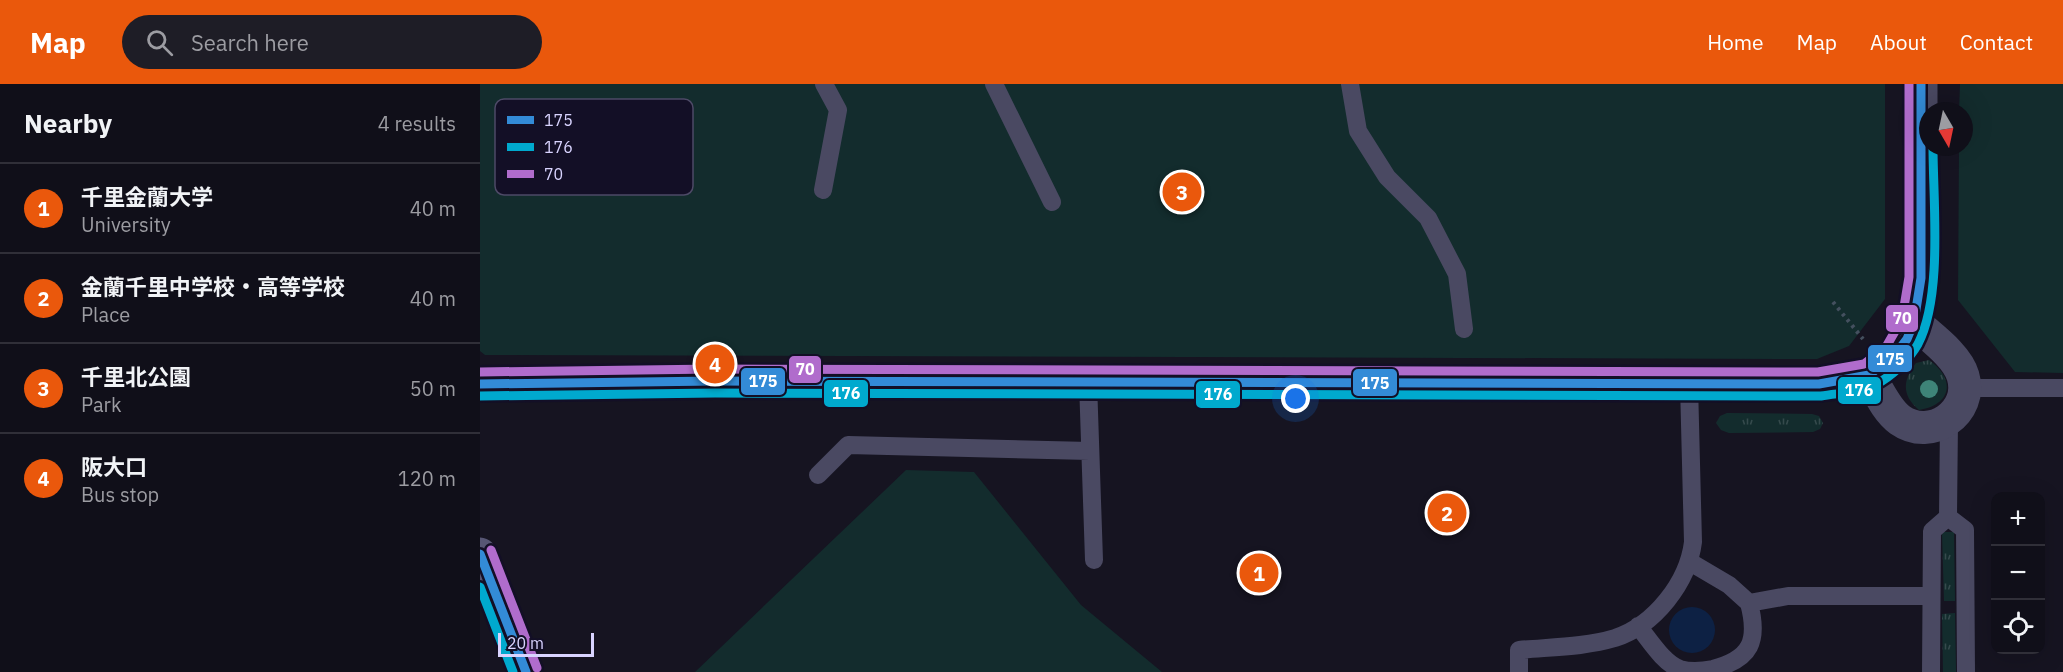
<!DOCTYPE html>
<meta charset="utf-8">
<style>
:root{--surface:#100f19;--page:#1e1d26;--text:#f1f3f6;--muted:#9c9ca2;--line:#302f38;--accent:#ea580c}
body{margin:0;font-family:"IBM Plex Sans","Noto Sans JP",sans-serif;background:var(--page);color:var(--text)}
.controls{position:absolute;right:18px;bottom:18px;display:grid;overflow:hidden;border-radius:12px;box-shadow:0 6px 24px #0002}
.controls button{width:54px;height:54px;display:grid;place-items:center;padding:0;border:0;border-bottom:2px solid var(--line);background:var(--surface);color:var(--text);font:30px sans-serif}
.compass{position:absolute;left:1439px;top:18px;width:54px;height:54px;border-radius:50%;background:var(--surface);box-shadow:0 6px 24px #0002;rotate:171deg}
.scale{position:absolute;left:18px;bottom:15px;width:96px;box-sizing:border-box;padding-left:6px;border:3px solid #d9d4ff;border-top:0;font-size:16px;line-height:21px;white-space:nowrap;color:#d9d4ff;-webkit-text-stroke:4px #130f26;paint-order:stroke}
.you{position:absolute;left:816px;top:315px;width:21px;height:21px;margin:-15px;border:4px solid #fff;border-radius:50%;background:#1a73e8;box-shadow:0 0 0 9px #1a73e833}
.badge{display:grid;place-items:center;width:39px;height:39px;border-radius:50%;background:var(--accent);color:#fff;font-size:20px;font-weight:700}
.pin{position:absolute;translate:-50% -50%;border:3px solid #fff;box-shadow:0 2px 6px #0006}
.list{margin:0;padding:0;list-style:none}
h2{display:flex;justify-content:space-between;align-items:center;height:78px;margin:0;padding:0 24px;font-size:26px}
h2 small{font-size:20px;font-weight:400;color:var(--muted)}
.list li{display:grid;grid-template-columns:39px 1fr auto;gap:18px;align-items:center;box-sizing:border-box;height:90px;padding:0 24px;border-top:2px solid var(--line)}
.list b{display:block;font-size:22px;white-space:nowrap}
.list p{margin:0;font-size:20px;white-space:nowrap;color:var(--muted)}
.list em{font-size:20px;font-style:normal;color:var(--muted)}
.icon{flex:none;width:33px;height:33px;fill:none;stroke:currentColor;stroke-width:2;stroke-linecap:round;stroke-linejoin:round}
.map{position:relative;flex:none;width:1583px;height:588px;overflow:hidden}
header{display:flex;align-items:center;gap:36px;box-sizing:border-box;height:84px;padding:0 30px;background:var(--accent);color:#fff}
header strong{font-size:28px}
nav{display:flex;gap:33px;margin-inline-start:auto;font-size:21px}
.search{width:420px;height:54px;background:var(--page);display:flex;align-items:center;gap:15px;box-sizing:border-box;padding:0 21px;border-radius:33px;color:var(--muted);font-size:22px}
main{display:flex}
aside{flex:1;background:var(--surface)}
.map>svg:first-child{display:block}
.grass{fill:url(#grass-tufts)}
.green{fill:#132c2d}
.water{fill:#0d2144}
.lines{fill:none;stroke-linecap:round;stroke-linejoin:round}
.path{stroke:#44505f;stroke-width:4;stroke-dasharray:3 4.5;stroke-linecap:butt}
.service{stroke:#4a4962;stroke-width:18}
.minor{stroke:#4a4962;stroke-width:33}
.tertiary{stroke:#4a4962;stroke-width:33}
.secondary{stroke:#575674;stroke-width:33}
.bus-1-casing{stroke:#130f26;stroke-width:14}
.bus-2-casing{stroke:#130f26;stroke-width:14}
.bus-3-casing{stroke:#130f26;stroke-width:14}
.bus-1{stroke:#338bd7;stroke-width:9}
.bus-2{stroke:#00a9ce;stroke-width:9}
.bus-3{stroke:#b06ccc;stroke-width:9}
.tree{fill:#3e8478}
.key{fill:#130f26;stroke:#4e4a67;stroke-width:1.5}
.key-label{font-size:16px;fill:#d9d4ff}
.line-badge{stroke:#130f26;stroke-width:2}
.badge-label{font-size:16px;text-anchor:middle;font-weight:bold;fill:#fff}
</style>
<header>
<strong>Map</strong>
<div class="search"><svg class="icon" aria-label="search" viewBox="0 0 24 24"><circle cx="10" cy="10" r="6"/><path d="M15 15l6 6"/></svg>Search here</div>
<nav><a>Home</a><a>Map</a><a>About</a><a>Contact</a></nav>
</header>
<main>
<aside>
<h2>Nearby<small>4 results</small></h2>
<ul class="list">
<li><span class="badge">1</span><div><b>千里金蘭大学</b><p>University</p></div><em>40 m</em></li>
<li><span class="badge">2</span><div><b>金蘭千里中学校・高等学校</b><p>Place</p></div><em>40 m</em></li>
<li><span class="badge">3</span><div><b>千里北公園</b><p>Park</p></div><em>50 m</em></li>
<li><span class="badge">4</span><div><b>阪大口</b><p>Bus stop</p></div><em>120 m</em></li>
</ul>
</aside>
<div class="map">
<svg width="1583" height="588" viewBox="0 0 1583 588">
<defs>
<pattern id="grass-tufts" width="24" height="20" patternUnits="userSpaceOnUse" patternTransform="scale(1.5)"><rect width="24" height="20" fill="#132c2d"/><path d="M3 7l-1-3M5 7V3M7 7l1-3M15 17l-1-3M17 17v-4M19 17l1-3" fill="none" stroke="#354a4c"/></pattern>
</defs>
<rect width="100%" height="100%" fill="#161421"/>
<path class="grass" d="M 1449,276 C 1476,295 1472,321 1439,326 C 1421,311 1423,296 1436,279 Z
M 1247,329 L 1332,330 L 1339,332 L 1343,339 L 1340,345 L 1333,348 L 1249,349 L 1241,346 L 1236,339 L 1240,332 Z
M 1462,448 L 1474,448 L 1475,517 L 1464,517 Z
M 1475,529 L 1476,588 L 1463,588 L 1462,530 Z"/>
<path class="green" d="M 0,0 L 1405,0 L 1405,215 L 1369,262 L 1337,275 L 5,271 L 0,267 Z
M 1480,0 L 1583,0 L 1583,289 L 1535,288 L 1478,216 L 1479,63 L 1484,63 L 1484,27 L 1479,27 Z
M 426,386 L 494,388 L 601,521 L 682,588 L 215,588 Z"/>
<path class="water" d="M1189 546a23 23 0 1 1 46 0a23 23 0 1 1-46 0Z"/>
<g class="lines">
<path class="path" d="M 1353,218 L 1383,255"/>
<path class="service" d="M 514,0 L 572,118
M 870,0 L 878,47 L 907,93 L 948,134 L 977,190 L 984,245
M 343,106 L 358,26 L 344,0
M 608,298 L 614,476
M 1485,304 L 1583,304
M 338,391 L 368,361 L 610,367
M 1468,433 L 1485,446 L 1486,588
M 1269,519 L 1308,512 L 1450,512
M 1158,542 C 1169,555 1183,579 1200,585 C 1210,588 1223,587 1233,585 C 1271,575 1279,557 1269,519 L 1249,501 L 1210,478
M 1039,588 L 1039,566 C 1071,563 1105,563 1135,554 C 1175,541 1208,498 1213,458 L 1209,300
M 1451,588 L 1452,447 L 1468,433 L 1469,337"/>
<path class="minor" d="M 1389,291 C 1398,306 1406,326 1420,336 C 1451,358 1494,328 1483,292 C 1477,271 1449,252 1434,238"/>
<path class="tertiary" d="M 0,300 L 235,297 L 1339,300 L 1389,291 L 1401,283 L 1415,271 L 1427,255 L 1434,238 L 1441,194 L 1441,0"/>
<path class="secondary" d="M 0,470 L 46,588"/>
<defs>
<path id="bus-1" d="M 0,300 L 235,297 L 1339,300 L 1389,291 L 1415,271 L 1427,255 L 1434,238 L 1441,194 L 1441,0
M 0,470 L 46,588"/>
<path id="bus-2" d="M 0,312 L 235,309 L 1341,312 C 1358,309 1381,309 1395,301 C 1412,292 1429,276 1438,260 C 1463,212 1453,117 1453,63
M 0,503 L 33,588"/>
<path id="bus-3" d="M 0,288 L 235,285 L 1338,288 L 1384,280 L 1406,263 L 1422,235 L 1429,193 L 1429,0
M 11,466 L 57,584"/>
</defs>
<use href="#bus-1" class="bus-1-casing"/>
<use href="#bus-2" class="bus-2-casing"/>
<use href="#bus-3" class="bus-3-casing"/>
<use href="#bus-1" class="bus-1"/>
<use href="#bus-2" class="bus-2"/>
<use href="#bus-3" class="bus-3"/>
</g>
<circle class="tree" cx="1449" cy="305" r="9"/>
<rect x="15" y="15" width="198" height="96" rx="9" class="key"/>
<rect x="27" y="32" width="27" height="8" fill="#338bd7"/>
<rect x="27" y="59" width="27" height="8" fill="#00a9ce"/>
<rect x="27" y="86" width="27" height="8" fill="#b06ccc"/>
<g class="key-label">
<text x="64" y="42">175</text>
<text x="64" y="69">176</text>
<text x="64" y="96">70</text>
</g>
<g class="line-badge">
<rect x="1405" y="220" width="34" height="29" rx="6" fill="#b06ccc"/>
<rect x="1387" y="260" width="46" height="29" rx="6" fill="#338bd7"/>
<rect x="308" y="271" width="34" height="29" rx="6" fill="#b06ccc"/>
<rect x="260" y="283" width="46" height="29" rx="6" fill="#338bd7"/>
<rect x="872" y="284" width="46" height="29" rx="6" fill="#338bd7"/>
<rect x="1357" y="292" width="45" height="29" rx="6" fill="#00a9ce"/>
<rect x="343" y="295" width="46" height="29" rx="6" fill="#00a9ce"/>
<rect x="715" y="296" width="46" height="29" rx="6" fill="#00a9ce"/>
</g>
<g class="badge-label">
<text x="1422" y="240">70</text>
<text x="1410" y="281">175</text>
<text x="325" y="291">70</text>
<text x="283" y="303">175</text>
<text x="895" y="305">175</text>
<text x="1379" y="312">176</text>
<text x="366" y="315">176</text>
<text x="738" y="316">176</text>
</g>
</svg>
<div class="controls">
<button>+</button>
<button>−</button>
<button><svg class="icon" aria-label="locate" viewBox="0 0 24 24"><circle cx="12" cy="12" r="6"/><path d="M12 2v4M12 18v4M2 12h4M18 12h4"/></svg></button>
</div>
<svg class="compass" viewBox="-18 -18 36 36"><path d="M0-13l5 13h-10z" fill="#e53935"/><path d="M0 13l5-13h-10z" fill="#9c9ca2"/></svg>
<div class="scale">20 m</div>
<div class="you"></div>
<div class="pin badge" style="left:779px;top:489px">1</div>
<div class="pin badge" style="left:967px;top:429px">2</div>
<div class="pin badge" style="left:702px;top:108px">3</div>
<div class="pin badge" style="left:235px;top:280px">4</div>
</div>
</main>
